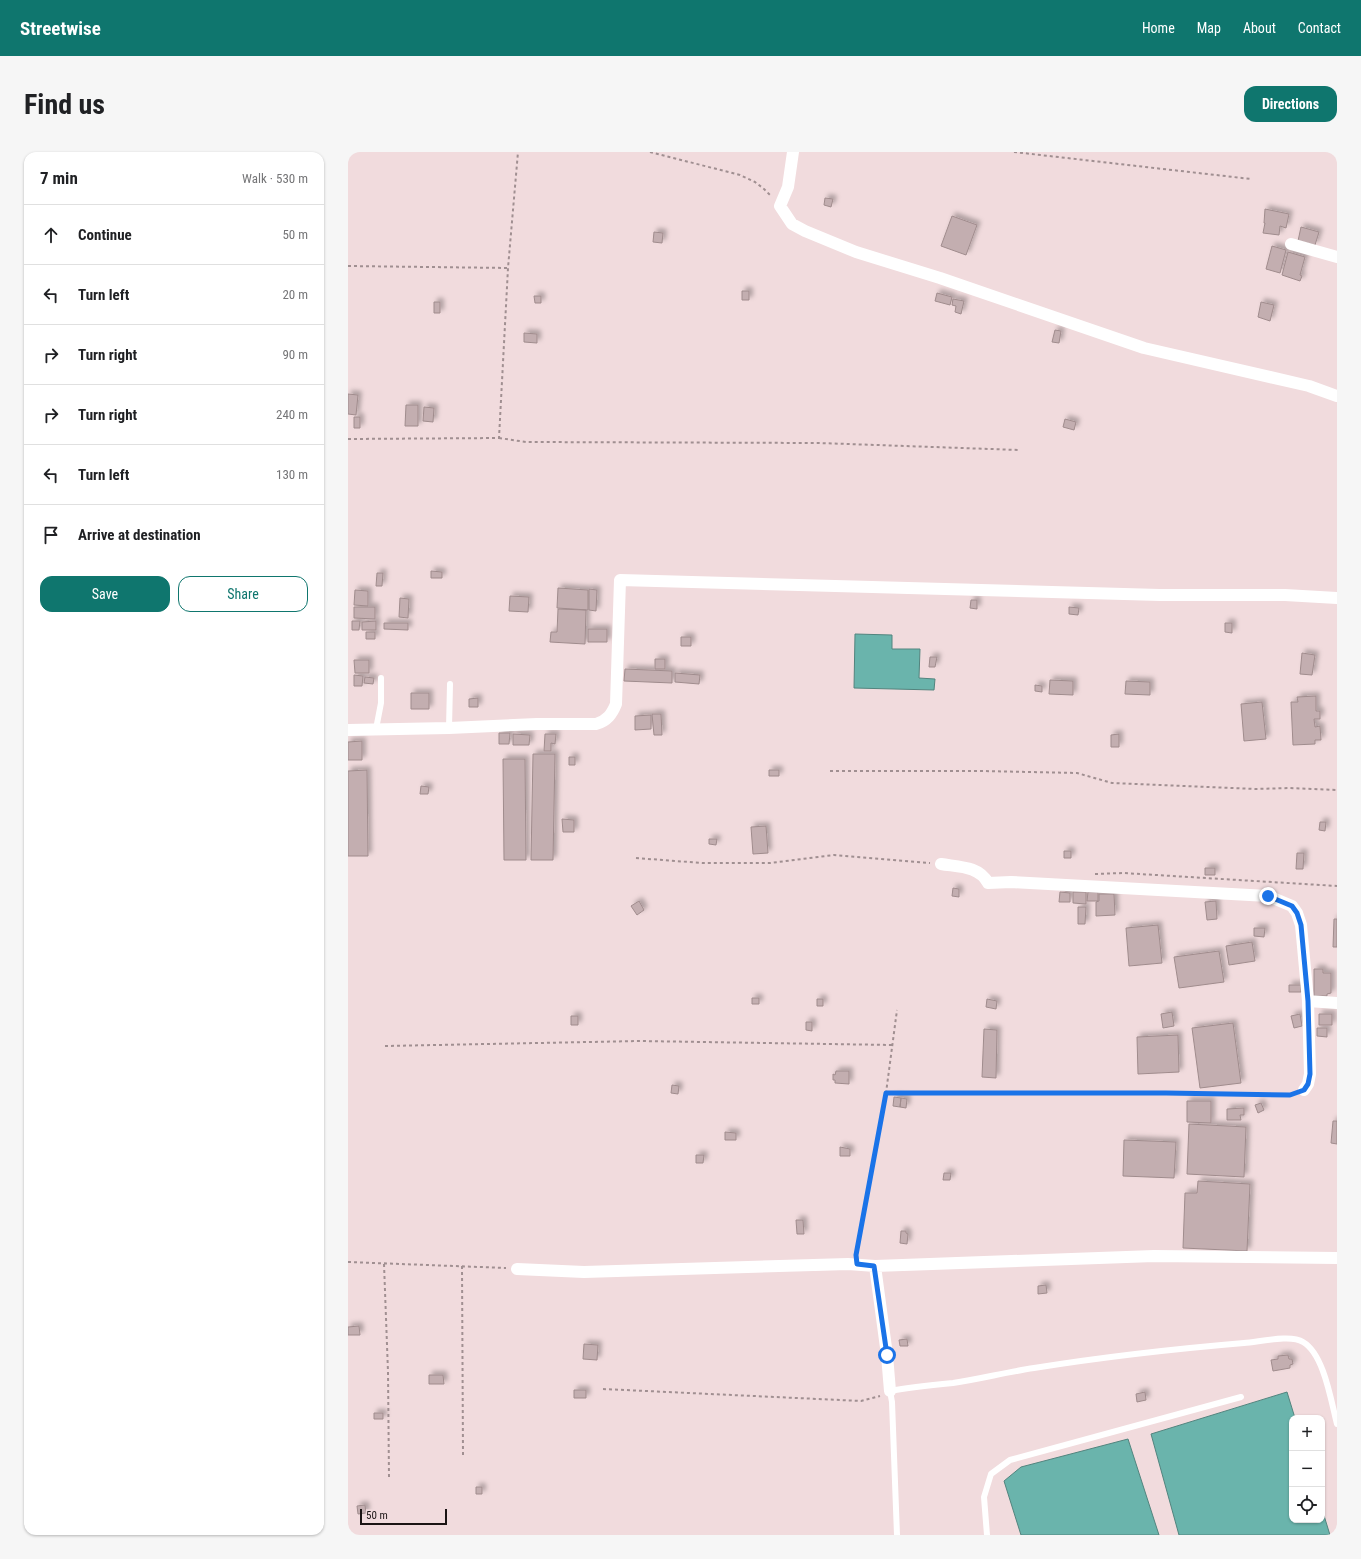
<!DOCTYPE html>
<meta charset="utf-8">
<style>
:root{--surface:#fff;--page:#f6f6f6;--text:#202124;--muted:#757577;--line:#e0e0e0;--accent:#0f766e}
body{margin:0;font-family:"Roboto Condensed",sans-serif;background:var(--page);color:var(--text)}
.controls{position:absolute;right:12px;bottom:12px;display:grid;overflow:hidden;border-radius:8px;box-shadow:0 1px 3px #0004}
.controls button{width:36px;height:36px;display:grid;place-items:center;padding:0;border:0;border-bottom:1px solid var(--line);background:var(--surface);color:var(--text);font:20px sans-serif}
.scale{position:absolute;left:12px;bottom:10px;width:87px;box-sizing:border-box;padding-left:4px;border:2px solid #1b1414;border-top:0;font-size:11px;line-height:14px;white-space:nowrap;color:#1b1414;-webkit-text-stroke:3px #f1dbdd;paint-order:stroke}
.stop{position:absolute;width:12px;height:12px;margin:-9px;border:3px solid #1a73e8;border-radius:50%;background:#fff}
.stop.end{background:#1a73e8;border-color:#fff;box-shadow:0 1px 4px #0008}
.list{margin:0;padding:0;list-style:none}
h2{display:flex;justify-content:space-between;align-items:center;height:52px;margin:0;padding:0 16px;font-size:17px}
h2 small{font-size:13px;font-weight:400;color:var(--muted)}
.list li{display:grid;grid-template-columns:26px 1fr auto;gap:12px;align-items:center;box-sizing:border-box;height:60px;padding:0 16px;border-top:1px solid var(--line)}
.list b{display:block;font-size:15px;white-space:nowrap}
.list em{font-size:13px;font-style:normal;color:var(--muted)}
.actions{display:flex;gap:8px;padding:12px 16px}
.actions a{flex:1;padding:9px 0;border:1px solid var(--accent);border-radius:12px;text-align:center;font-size:14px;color:var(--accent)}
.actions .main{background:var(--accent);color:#fff}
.icon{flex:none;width:22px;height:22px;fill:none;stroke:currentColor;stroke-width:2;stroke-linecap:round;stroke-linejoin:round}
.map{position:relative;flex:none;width:989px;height:1383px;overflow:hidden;border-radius:12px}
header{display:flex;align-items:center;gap:24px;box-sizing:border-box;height:56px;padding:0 20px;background:var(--accent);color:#fff}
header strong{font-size:19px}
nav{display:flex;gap:22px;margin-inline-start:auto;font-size:14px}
.intro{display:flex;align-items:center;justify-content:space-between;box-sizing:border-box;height:96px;padding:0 24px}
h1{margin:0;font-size:28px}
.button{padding:10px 18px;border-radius:12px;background:var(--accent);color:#fff;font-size:14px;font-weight:700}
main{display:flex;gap:24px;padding:0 24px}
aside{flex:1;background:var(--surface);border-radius:12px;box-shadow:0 1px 3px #0004}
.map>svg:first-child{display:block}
.water{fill:#6ab4ac;stroke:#52847e}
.building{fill:#c3aeb0;stroke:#a08c8d;filter:url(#shadow)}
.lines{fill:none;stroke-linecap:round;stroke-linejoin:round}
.path{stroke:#a08f91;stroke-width:2;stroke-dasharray:3 3;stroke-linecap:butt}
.lane{stroke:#fff;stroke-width:6}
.street{stroke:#fff;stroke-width:12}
.route{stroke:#1a73e8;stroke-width:5}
</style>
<header>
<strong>Streetwise</strong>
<nav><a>Home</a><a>Map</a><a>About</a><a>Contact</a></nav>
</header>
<div class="intro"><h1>Find us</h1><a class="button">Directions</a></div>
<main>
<aside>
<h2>7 min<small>Walk · 530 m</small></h2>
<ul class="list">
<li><svg class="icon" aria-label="ahead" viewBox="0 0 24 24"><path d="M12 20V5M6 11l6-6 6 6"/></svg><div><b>Continue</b></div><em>50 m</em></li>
<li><svg class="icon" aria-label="left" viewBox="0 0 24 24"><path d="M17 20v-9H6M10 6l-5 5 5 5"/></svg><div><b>Turn left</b></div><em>20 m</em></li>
<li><svg class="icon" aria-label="right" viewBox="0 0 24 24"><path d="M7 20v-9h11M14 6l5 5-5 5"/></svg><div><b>Turn right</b></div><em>90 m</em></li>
<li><svg class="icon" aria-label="right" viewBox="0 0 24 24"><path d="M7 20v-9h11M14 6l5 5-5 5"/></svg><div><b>Turn right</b></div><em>240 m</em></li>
<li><svg class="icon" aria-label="left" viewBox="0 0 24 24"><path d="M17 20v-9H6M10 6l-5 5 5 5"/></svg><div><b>Turn left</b></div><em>130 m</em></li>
<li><svg class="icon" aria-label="arrive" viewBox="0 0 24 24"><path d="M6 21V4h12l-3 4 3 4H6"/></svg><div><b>Arrive at destination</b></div></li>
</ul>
<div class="actions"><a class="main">Save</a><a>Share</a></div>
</aside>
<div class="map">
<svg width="989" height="1383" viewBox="0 0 989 1383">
<defs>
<filter id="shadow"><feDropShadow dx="3.5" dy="-3.5" stdDeviation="2" flood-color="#0004"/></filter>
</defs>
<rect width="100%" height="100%" fill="#f1dbdd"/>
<path class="water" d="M 507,482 L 544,483 L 544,497 L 572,497 L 571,526 L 587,527 L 586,538 L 506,536 Z
M 939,1240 L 947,1266 L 944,1266 L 944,1368 L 974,1368 L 974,1357 L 982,1383 L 831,1383 L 803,1282 Z
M 780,1287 L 811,1383 L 673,1383 L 656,1329 L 673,1315 Z"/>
<path class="building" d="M 477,46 L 485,47 L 483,55 L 476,53 Z
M 917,57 L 941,62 L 938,76 L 932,74 L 931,83 L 915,81 L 917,71 L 916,71 Z
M 604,64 L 629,73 L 618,103 L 593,94 Z
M 953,75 L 971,80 L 967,93 L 950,89 Z
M 306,80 L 315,81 L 314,91 L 305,90 Z
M 924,94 L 938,98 L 932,121 L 918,117 Z
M 940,100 L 957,105 L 952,123 L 954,124 L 952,129 L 934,123 Z
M 394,139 L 401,139 L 401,148 L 394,148 Z
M 589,141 L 604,145 L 602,153 L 587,149 Z
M 186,144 L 193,144 L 193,151 L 187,151 Z
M 605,147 L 616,149 L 613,162 L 607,160 L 608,154 L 604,153 Z
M 86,150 L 92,150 L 92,161 L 86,161 Z
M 913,150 L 926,153 L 922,169 L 910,165 Z
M 707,178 L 713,179 L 711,191 L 704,190 Z
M 176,181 L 189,182 L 189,191 L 176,190 Z
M 0,242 L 10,243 L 8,263 L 0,262 Z
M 58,253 L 70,253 L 70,274 L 57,274 Z
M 76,255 L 86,256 L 85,270 L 75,269 Z
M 6,265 L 12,265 L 12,276 L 6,276 Z
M 717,267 L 728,270 L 726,278 L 715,275 Z
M 83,419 L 94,420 L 94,426 L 83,426 Z
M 29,421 L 35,421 L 34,434 L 28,434 Z
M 210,436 L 240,438 L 240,458 L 209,456 Z
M 241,437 L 249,438 L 248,459 L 241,458 Z
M 7,438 L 20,439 L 20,454 L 6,453 Z
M 162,444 L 181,445 L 180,460 L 161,459 Z
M 52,446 L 61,447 L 60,466 L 51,465 Z
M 623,448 L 629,448 L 629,457 L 622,456 Z
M 6,455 L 27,455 L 27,467 L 6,466 Z
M 721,455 L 731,456 L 730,463 L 721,462 Z
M 210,457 L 238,458 L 237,492 L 202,490 L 203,480 L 209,480 Z
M 4,469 L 12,469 L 11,478 L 4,478 Z
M 28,469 L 28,478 L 14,478 L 14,470 Z
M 36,471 L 60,471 L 60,478 L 36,477 Z
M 877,471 L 884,471 L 884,481 L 877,480 Z
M 240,477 L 259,477 L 259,490 L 240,490 Z
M 18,480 L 27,480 L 27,487 L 18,487 Z
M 333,485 L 343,485 L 343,494 L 333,494 Z
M 954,501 L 967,503 L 964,523 L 952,522 Z
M 582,505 L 589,505 L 587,515 L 581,515 Z
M 307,507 L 317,507 L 317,517 L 307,517 Z
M 6,508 L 21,508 L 21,521 L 7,521 Z
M 277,517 L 324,519 L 324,531 L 276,529 Z
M 327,521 L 352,523 L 351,532 L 327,530 Z
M 6,523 L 15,524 L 14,534 L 6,534 Z
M 17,525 L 26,526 L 25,532 L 16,531 Z
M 702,528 L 725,529 L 725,543 L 701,542 Z
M 778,529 L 802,530 L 802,543 L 777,542 Z
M 687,533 L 694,534 L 694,540 L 687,539 Z
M 63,541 L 81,541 L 81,557 L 63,557 Z
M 968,544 L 968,559 L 972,559 L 972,567 L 966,567 L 967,575 L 972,574 L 973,588 L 967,588 L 967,592 L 945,593 L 943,550 L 950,550 L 949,545 Z
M 130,546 L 130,555 L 121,555 L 121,547 Z
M 914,550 L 918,587 L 896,589 L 893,552 Z
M 304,562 L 313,562 L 314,583 L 306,583 Z
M 303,563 L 303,577 L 287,578 L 287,564 Z
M 151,581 L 162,581 L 161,592 L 151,592 Z
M 165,582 L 182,583 L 181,593 L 165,593 Z
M 197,582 L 208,582 L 207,592 L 203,591 L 203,599 L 196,599 Z
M 771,582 L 771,595 L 763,595 L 763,583 Z
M 14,589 L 14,608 L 0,608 L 0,590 Z
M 185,602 L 207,602 L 205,708 L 183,708 Z
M 221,605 L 227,605 L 227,613 L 221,613 Z
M 155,607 L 177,607 L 178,708 L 156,708 Z
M 19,618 L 20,704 L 0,704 L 0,619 Z
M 421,618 L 431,618 L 431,624 L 421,624 Z
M 73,634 L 81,635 L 80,642 L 72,642 Z
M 214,667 L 226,668 L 226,680 L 215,680 Z
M 972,670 L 978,670 L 977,679 L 971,678 Z
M 418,674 L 420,701 L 405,702 L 403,675 Z
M 361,687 L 369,687 L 368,693 L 361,692 Z
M 716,699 L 723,699 L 723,706 L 716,706 Z
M 949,701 L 956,701 L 955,717 L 948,717 Z
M 857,716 L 867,716 L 867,723 L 857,723 Z
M 605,736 L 611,737 L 611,745 L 604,744 Z
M 712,740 L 722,741 L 722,750 L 711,750 Z
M 725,740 L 738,740 L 738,752 L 725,751 Z
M 740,740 L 750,740 L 750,749 L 739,749 Z
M 751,742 L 766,742 L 767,763 L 748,764 L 748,750 L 751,749 Z
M 291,749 L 296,758 L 289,763 L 283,754 Z
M 868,749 L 869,767 L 859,768 L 857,750 Z
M 730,755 L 738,755 L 737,772 L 730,772 Z
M 986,767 L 989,767 L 989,795 L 985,795 Z
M 810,773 L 814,811 L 781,814 L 778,776 Z
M 906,776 L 917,776 L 916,785 L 906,784 Z
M 904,790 L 907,809 L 881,813 L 878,794 Z
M 871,799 L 876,830 L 831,836 L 826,805 Z
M 966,817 L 975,817 L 975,821 L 983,821 L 983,841 L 979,842 L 979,844 L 966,844 Z
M 941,833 L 953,833 L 953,840 L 941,840 Z
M 404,846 L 411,846 L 411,852 L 404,852 Z
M 469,847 L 475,847 L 475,854 L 469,854 Z
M 639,847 L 649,849 L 648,857 L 638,855 Z
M 824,860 L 826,874 L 815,876 L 813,862 Z
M 952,862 L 954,874 L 946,876 L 943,864 Z
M 971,862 L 984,862 L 984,873 L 971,873 Z
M 223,864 L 230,864 L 230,873 L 223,873 Z
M 458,870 L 464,870 L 464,879 L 458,878 Z
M 885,871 L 893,931 L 852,936 L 844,876 Z
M 969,876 L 979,876 L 979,885 L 969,884 Z
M 636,877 L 649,878 L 648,926 L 634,925 Z
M 830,883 L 831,920 L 790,922 L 789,885 Z
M 488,919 L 501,919 L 501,932 L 487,931 L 487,928 L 485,928 L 485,922 L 487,923 Z
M 324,933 L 331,934 L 330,942 L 323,941 Z
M 546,945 L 553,946 L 552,955 L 545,954 Z
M 553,946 L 559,947 L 558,956 L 552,955 Z
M 839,949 L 863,949 L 863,971 L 839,970 Z
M 913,951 L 916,958 L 910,961 L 907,953 Z
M 896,956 L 896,963 L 892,963 L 893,968 L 879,968 L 879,957 Z
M 985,969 L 989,969 L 989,992 L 983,991 Z
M 841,972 L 898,975 L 896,1025 L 839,1022 Z
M 377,980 L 388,981 L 388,988 L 377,988 Z
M 776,988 L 828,990 L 826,1026 L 775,1024 Z
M 492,995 L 502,997 L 502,1004 L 492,1004 Z
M 348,1003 L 356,1003 L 355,1011 L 348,1011 Z
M 596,1021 L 603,1021 L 602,1028 L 595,1028 Z
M 850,1029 L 902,1032 L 899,1099 L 835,1096 L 837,1041 L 849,1041 Z
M 448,1068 L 455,1068 L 456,1082 L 449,1082 Z
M 553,1079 L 558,1079 L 558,1081 L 560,1082 L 559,1092 L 552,1091 Z
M 698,1133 L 699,1141 L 690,1142 L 690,1134 Z
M 11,1174 L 12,1183 L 0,1183 L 0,1175 Z
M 559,1187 L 560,1194 L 552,1194 L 551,1188 Z
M 236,1192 L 250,1193 L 249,1208 L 235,1207 Z
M 940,1203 L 941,1207 L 944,1207 L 945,1212 L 942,1213 L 942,1216 L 925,1219 L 923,1208 L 930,1207 L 930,1204 Z
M 81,1223 L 95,1223 L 96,1232 L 81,1232 Z
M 226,1238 L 238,1238 L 238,1246 L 226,1246 Z
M 797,1240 L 798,1248 L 789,1250 L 788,1242 Z
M 26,1261 L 35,1261 L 35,1267 L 26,1267 Z
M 128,1335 L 134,1335 L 134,1342 L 128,1342 Z
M 17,1353 L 18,1361 L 10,1362 L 9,1354 Z"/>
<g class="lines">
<path class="path" d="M 302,0 L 392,23 L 407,30 L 416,37 L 423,44
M 666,0 L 903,27
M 0,114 L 160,116
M 151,286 L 178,290 L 471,291 L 671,298
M 0,287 L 151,286 L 160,116 L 170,0
M 482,619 L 633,619 L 729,621 L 764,631 L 907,637 L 941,636 L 989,638
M 288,706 L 354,711 L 422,711 L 486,703 L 582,711
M 747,722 L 775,721 L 989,734
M 37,894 L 292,889 L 544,893
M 538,941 L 819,941 L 901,943 L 946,942
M 509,1101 L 538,941 L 549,858
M 0,1110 L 158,1116
M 36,1112 L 40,1220 L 41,1326
M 114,1114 L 115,1303
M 255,1237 L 513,1249 L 532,1244"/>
<path class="lane" d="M 101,576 L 102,532
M 28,577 L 33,551 L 33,526
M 549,1383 L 544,1250 L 542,1239 C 563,1235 584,1233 605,1231 C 632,1227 659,1220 686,1216 C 755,1205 825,1197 896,1191 C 911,1190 943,1182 955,1190 C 976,1202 983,1249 989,1272
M 639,1383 L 636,1345 L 643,1322 L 662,1308 L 893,1245"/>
<path class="street" d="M 445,0 L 440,35 L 432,54 L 444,72 L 457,79 L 508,100 L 592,126 L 796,196 L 961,234 L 989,244
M 943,92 L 989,105
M 0,578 L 101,576 L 189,572 L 248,572 C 259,569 264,562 268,552 L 272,428 L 812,443 L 937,443 L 989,446
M 593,712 C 611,715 631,714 640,731 L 663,730 L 920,744 L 944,754 L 949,761 L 953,773 L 960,849 L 962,922 L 960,932 L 956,938
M 960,849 L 989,851
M 527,1114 L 539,1203 L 542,1239
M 169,1117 L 236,1120 L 500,1112 L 527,1114 L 806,1104 L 989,1106"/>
</g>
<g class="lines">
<path class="route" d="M 539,1203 L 526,1114 L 509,1112 L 508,1103 L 538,941 L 818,941 L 942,943 L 956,938 L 960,932 L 962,922 L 960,849 L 953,773 L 949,761 L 944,754 L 920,744"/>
</g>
</svg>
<div class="controls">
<button>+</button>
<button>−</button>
<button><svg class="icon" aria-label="locate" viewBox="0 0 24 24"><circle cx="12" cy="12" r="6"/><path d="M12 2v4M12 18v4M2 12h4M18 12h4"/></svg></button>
</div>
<div class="scale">50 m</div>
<div class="stop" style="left:539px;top:1203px"></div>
<div class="stop end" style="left:920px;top:744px"></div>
</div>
</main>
